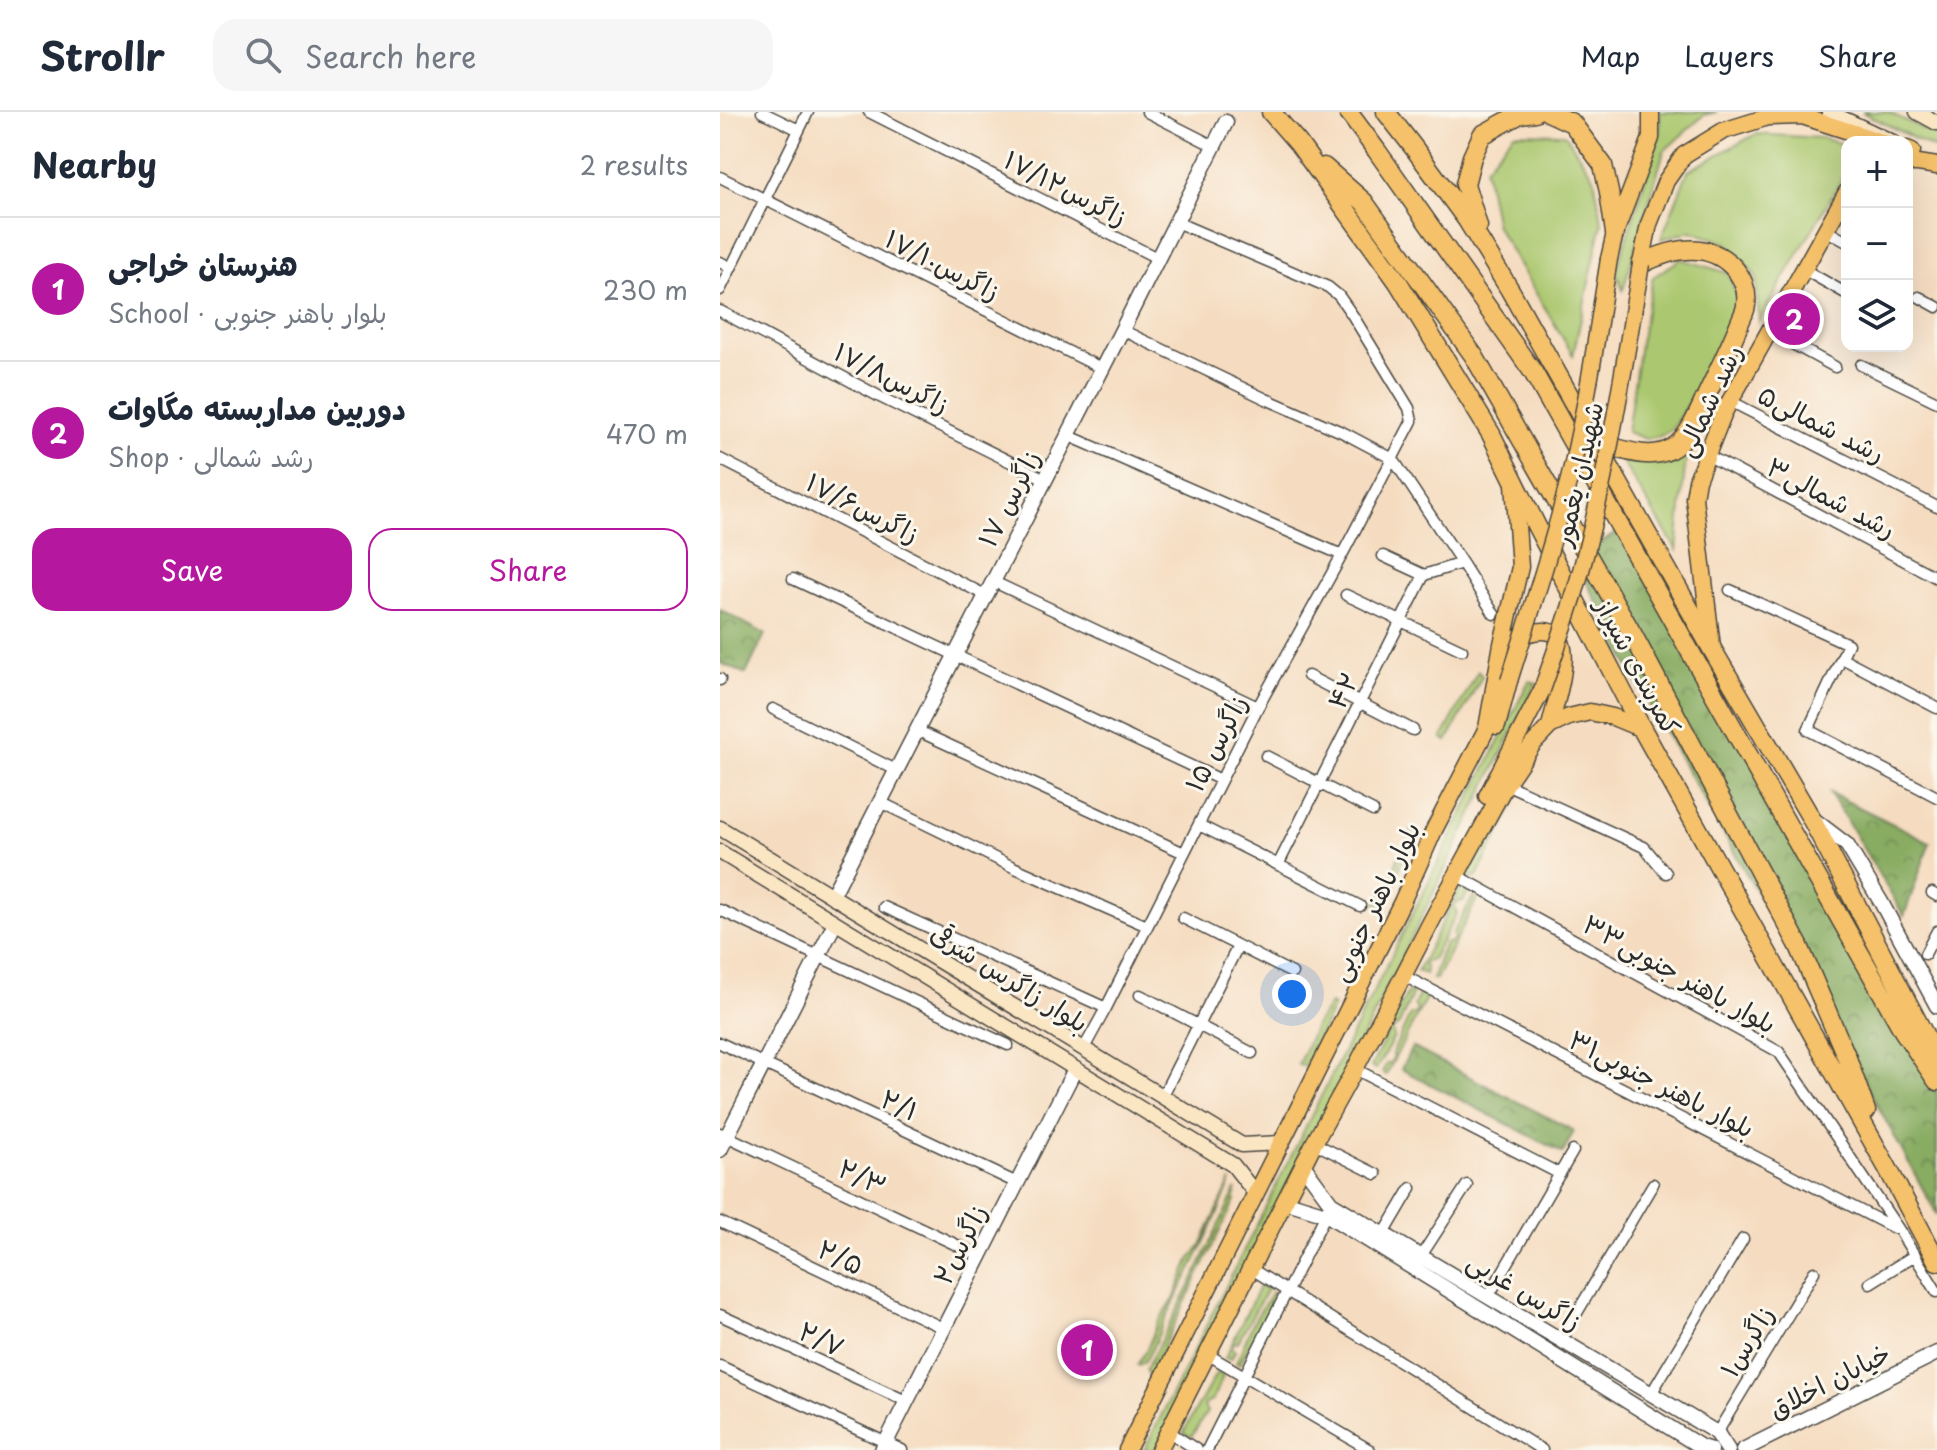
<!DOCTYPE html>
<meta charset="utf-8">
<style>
:root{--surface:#fff;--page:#f6f6f7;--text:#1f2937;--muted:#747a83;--line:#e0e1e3;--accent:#b5179e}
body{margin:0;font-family:"Playpen Sans","Playpen Sans Arabic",sans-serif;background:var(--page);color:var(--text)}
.controls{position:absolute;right:24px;top:24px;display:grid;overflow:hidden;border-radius:16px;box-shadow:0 8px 32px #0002}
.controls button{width:72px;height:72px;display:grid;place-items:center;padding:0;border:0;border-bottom:2px solid var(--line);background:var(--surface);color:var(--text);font:40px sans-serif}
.you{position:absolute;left:572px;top:882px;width:28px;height:28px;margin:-20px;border:6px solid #fff;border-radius:50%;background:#1a73e8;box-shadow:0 0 0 12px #1a73e833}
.badge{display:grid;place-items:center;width:52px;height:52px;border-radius:50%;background:var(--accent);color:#fff;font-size:26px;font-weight:700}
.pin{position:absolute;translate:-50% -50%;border:4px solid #fff;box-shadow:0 2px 8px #0006}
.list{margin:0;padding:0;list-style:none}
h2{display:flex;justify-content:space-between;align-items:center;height:104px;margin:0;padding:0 32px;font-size:34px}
h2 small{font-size:26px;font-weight:400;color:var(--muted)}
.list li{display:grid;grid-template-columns:52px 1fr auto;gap:24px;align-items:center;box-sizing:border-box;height:144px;padding:0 32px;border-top:2px solid var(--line)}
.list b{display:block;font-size:30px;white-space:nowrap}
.list p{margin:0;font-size:26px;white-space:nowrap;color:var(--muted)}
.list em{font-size:26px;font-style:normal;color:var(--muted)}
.actions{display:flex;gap:16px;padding:24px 32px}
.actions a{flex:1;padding:18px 0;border:2px solid var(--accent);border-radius:24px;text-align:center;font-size:28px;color:var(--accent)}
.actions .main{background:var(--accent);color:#fff}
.icon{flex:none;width:44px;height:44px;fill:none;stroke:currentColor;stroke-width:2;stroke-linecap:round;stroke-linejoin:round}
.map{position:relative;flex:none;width:1217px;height:1338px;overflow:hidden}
header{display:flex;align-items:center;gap:48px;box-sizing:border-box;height:112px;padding:0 40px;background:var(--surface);border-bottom:2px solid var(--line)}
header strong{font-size:38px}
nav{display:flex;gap:44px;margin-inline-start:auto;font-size:28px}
.search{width:560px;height:72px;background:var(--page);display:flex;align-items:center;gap:20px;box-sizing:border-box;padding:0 28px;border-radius:24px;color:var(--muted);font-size:30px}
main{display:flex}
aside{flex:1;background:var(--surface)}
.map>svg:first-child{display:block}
.green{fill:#abc86f;stroke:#6b7a4d;stroke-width:2}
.forest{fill:url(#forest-crowns);stroke:#5a6c46;stroke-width:2}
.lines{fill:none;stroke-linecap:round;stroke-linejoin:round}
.minor-casing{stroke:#494641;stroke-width:13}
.tertiary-casing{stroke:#494641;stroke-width:17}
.secondary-casing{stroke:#494641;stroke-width:17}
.primary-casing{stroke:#494641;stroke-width:19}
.trunk-casing{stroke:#494641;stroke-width:21}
.minor{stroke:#fff;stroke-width:10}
.tertiary{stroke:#fff;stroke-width:14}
.secondary{stroke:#fbe6c4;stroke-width:14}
.primary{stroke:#f5c16b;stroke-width:16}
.trunk{stroke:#f5c16b;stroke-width:18}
.primary-bridge-casing{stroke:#494641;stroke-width:19;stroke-linecap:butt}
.primary-bridge{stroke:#f5c16b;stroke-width:16}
.labels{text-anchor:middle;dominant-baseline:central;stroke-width:6;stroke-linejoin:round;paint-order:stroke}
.street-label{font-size:26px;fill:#2b2b2b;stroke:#fbf7ec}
</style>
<header>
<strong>Strollr</strong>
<div class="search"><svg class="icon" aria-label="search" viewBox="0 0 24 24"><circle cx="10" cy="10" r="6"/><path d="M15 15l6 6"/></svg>Search here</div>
<nav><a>Map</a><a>Layers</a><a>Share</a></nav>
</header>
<main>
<aside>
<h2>Nearby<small>2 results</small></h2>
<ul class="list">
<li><span class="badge">1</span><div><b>هنرستان خراجی</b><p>School · بلوار باهنر جنوبی</p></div><em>230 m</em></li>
<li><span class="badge">2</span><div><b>دوربین مداربسته مگاوات</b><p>Shop · رشد شمالی</p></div><em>470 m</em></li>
</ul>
<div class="actions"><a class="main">Save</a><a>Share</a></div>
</aside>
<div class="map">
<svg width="1217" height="1338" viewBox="0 0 1217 1338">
<defs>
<pattern id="forest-crowns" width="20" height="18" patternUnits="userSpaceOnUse" patternTransform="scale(2)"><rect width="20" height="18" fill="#88ac62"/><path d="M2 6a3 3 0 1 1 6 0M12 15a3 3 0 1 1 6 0" fill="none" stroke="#6f8c51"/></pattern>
</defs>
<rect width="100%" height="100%" fill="#fbf7ec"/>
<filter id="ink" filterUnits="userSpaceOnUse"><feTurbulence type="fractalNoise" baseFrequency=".0125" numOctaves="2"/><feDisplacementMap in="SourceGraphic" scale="16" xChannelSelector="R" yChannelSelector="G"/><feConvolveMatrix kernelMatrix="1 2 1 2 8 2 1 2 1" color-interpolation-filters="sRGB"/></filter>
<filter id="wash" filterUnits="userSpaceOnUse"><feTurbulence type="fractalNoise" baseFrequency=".006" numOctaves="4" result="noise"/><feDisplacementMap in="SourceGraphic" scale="32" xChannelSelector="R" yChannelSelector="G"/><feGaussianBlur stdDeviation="1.8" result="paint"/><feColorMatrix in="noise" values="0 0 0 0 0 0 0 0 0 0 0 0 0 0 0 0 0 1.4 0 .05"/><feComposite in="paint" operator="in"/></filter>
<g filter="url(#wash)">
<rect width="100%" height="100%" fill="#f5dcc0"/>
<path class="green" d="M 940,0 L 997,0 L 984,3 L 944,39 L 903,178 L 896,160 L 940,20 Z
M 1142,0 L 1168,0 L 1217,24 L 1217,38 Z
M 794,21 L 845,22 L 874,66 L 882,111 L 853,243 L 776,114 L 765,56 Z
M 1036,22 L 1101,26 L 1127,33 L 1127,58 L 1039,209 L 1036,164 L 1007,131 L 971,119 L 941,127 L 968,59 Z
M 961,147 L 1008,161 L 1019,190 L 985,265 L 951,318 L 940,324 L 926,327 L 907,320 L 920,231 L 933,165 Z
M 977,325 L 965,354 L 957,438 L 898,343 L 948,344 Z
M 758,559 L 762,564 L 727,629 L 722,626 Z
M 809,569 L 816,571 L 628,956 L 436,1338 L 424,1338 Z
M 787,681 L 797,687 L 756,766 L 746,762 L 759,747 L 779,710 L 780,698 Z
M 691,719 L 695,720 L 680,753 L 678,766 L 663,795 L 656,791 C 662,781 668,772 672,761 C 678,748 680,736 691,726 Z
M 741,775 L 748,780 L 743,789 L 737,790 L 734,794 L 737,801 L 712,847 L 708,848 L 704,852 L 706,859 L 705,862 L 697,859 Z
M 753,785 L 757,787 L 716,867 L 712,867 L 725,831 L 730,831 L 734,827 L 733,821 Z
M 688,879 L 693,881 L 679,913 L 672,918 L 674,925 L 656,957 L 651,955 Z
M 700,881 L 706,886 L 666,963 L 662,960 L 667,951 L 670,951 L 674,944 L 672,942 L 690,903 L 696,901 L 697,898 L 694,893 Z
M 610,892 L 614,894 L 584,954 L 578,953 L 596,912 Z
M 511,1069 C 493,1116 469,1161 446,1206 C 439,1218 432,1242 423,1251 C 421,1252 419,1253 417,1253 L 427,1237 L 438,1211 L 454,1187 L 470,1148 L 481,1133 Z
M 516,1077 L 515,1088 L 429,1264 L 426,1257 L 469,1176 Z
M 540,1173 L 547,1177 L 518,1230 L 514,1231 L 511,1235 L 515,1239 L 511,1247 L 505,1246 Z
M 552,1180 L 556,1183 L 520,1252 L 516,1251 L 533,1211 Z
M 497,1260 L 503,1264 L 492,1289 L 487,1291 L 484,1294 L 487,1300 L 471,1325 L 463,1321 Z"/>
<path class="forest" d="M 908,412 L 1217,975 L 1217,1103 L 1122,928 L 922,580 L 856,449 Z
M 0,498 L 45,522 L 26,562 L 0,551 Z
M 1110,681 L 1210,730 L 1184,804 Z
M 692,935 L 854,1019 L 843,1041 L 681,957 Z"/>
</g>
<g filter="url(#ink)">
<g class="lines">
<defs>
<path id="minor" d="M 42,0 L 79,18
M 149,0 L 437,146
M 427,0 L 494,34
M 0,65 L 381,256
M 1105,118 L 1127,130
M 0,150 L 11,156
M 1083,157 L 1127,182
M 0,178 L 88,0
M 1199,185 L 1217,195
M 0,199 L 162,286 L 325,367
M 402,218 L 546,287 L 624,321 L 673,347 L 742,451 L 774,502
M 1049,219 L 1115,255
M 1141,253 L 1217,290
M 1010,289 L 1217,395
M 347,323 L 622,443
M 987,343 L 1217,466
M 0,347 L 265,483
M 663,444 L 704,463
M 704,463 L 742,451
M 73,467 L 501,668
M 272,469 L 538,595
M 1010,478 L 1128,532 L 1088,618 L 1217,685
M 626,483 L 742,538
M 1122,546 L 1217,596
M 588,564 L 693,618
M 0,567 L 0,568
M 53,597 L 176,658
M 196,618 L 464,741
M 546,644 L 653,699
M 786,672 L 924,735 L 946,761
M 160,690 L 293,755 L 427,814
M 479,713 L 640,794
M 558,753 L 704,463
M 736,763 L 1059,940 L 1179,1118 L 1217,1180
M 1212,781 L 1217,784
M 164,795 L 386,896
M 0,798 L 288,933
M 463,806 L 572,861
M 1205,842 L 1217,819
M 684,864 L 1176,1117
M 420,883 L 532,941
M 0,931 L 297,1071
M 363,938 L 386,896 L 538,595 L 622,443 L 692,309 L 689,296 L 633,204 L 619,184 L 608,175 L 456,110
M 635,957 L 840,1062
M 442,985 L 518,834
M 0,1021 L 260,1144
M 594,1031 L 656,1062
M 0,1110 L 223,1216
M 664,1122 L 691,1076
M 701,1144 L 747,1073
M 530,1156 L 822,1338
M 1150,1171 L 1195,1143
M 768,1185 L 853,1039
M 0,1203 L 186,1289
M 841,1228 L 933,1072
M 487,1242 L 650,1338
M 0,1254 L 182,1338
M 931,1282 L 1023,1127
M 448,1319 L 477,1338
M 997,1321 L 1094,1160
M 487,1338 L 609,1096"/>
<path id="tertiary" d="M 1093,707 L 1127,733 L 1161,790 L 1217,894
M 112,784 L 402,218 L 506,10
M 0,1038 L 115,811
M 583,1053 L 611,1091 L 997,1321 L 1008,1338
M 564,1089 L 606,1102 L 981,1335 L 991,1338
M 162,1338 L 355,957
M 1023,1338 L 1217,1241"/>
<path id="secondary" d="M 1109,0 L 1173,30
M 1197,0 L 1217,11
M 0,716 L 522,1033 L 561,1031
M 0,740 L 513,1053 L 535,1081"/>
<path id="primary" d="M 1187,37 L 1192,39
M 1187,51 L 1198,51 L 1217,54
M 889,147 L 895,121 L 931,26 L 931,0
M 921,152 L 929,112 L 946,69 L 964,43 L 1003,19 L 1048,5 L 1082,4 L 1162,30
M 796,526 C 869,495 839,576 830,614
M 992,535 L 974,386 L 977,368 L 1004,300 L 1127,80
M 777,614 L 789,569
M 767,684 L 822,578
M 407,1338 L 682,790 L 715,716 L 767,616 L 782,532 L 800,455 L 794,372
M 439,1338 L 594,1031 L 635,957 L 712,808 L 786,672 L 813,632 L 830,614 L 849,605 L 870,600 L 893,605 L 922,617"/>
<path id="trunk" d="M 551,0 L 578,31 L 678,170 L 771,322 L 817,415 L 922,617 L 1167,1055 L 1217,1149
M 628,0 L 657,39 L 813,260 L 1184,920 L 1217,969
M 666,0 L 694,36 L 747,108 L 790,178 L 992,537 L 1091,706 L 1217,947
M 828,0 L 852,11 L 883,53 L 889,80 L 895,121
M 604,55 L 644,90 L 754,244 L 913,523 L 1079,834 L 1127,946 L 1146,999
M 758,114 L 745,72 L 752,45 L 762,23 L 800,2 L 815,0
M 876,330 C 898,336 932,351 954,335 C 970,324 981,295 989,278 C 1000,255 1011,233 1020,210 C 1022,205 1026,198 1026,193 C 1028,178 1022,164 1012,154 C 986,128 951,137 921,152"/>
</defs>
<use href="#minor" class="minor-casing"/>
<use href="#tertiary" class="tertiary-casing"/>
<use href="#secondary" class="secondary-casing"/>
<use href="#primary" class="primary-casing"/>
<use href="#trunk" class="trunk-casing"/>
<use href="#minor" class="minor"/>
<use href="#tertiary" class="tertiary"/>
<use href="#secondary" class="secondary"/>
<use href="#primary" class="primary"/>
<use href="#trunk" class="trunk"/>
<defs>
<path id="primary-bridge" d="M 789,569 C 808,508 828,449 844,387 C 865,308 876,228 889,147
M 822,578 C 833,546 845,513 855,480 C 886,373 903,262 921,152"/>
</defs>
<use href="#primary-bridge" class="primary-bridge-casing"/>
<use href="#primary-bridge" class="primary-bridge"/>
</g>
</g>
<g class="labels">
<g class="street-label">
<text transform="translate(346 75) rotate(27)">زاگرس۱۷/۱۲</text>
<text transform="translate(223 152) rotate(27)">زاگرس۱۷/۱۰</text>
<text transform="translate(172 265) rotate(27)">زاگرس۱۷/۸</text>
<text transform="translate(988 288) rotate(-65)">رشد شمالی</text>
<text transform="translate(1102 311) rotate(27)">رشد شمالی۵</text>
<text transform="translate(857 362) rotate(-77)">شهیدان یغمور</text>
<text transform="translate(1112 385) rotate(28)">رشد شمالی۳</text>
<text transform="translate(288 386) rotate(-63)">زاگرس ۱۷</text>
<text transform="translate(143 395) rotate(27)">زاگرس۱۷/۶</text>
<text transform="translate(919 554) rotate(62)">کمربندی شیراز</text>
<text transform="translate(622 578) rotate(-63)">۴۲</text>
<text transform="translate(495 631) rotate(-63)">زاگرس ۱۵</text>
<text transform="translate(654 789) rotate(-64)">بلوار باهنر جنوبی</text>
<text transform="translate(960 861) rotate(29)">بلوار باهنر جنوبی۳۳</text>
<text transform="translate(290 865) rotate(32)">بلوار زاگرس شرقی</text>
<text transform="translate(942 971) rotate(27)">بلوار باهنر جنوبی۳۱</text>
<text transform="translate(180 992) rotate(25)">۲/۱</text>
<text transform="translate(143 1064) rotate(25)">۲/۳</text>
<text transform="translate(239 1132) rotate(-63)">زاگرس۲</text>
<text transform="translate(121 1144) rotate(25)">۲/۵</text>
<text transform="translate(805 1178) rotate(31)">زاگرس غربی</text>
<text transform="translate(102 1226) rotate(25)">۲/۷</text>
<text transform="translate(1026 1229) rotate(-59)">زاگرس۱</text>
<text transform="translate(1109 1268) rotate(-27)">خیابان اخلاق</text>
</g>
</g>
</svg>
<div class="controls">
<button>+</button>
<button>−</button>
<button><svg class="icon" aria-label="layers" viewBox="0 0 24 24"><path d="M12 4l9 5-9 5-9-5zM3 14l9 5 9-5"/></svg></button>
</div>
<div class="you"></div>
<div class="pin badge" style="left:367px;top:1238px">1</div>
<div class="pin badge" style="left:1074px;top:207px">2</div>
</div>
</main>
